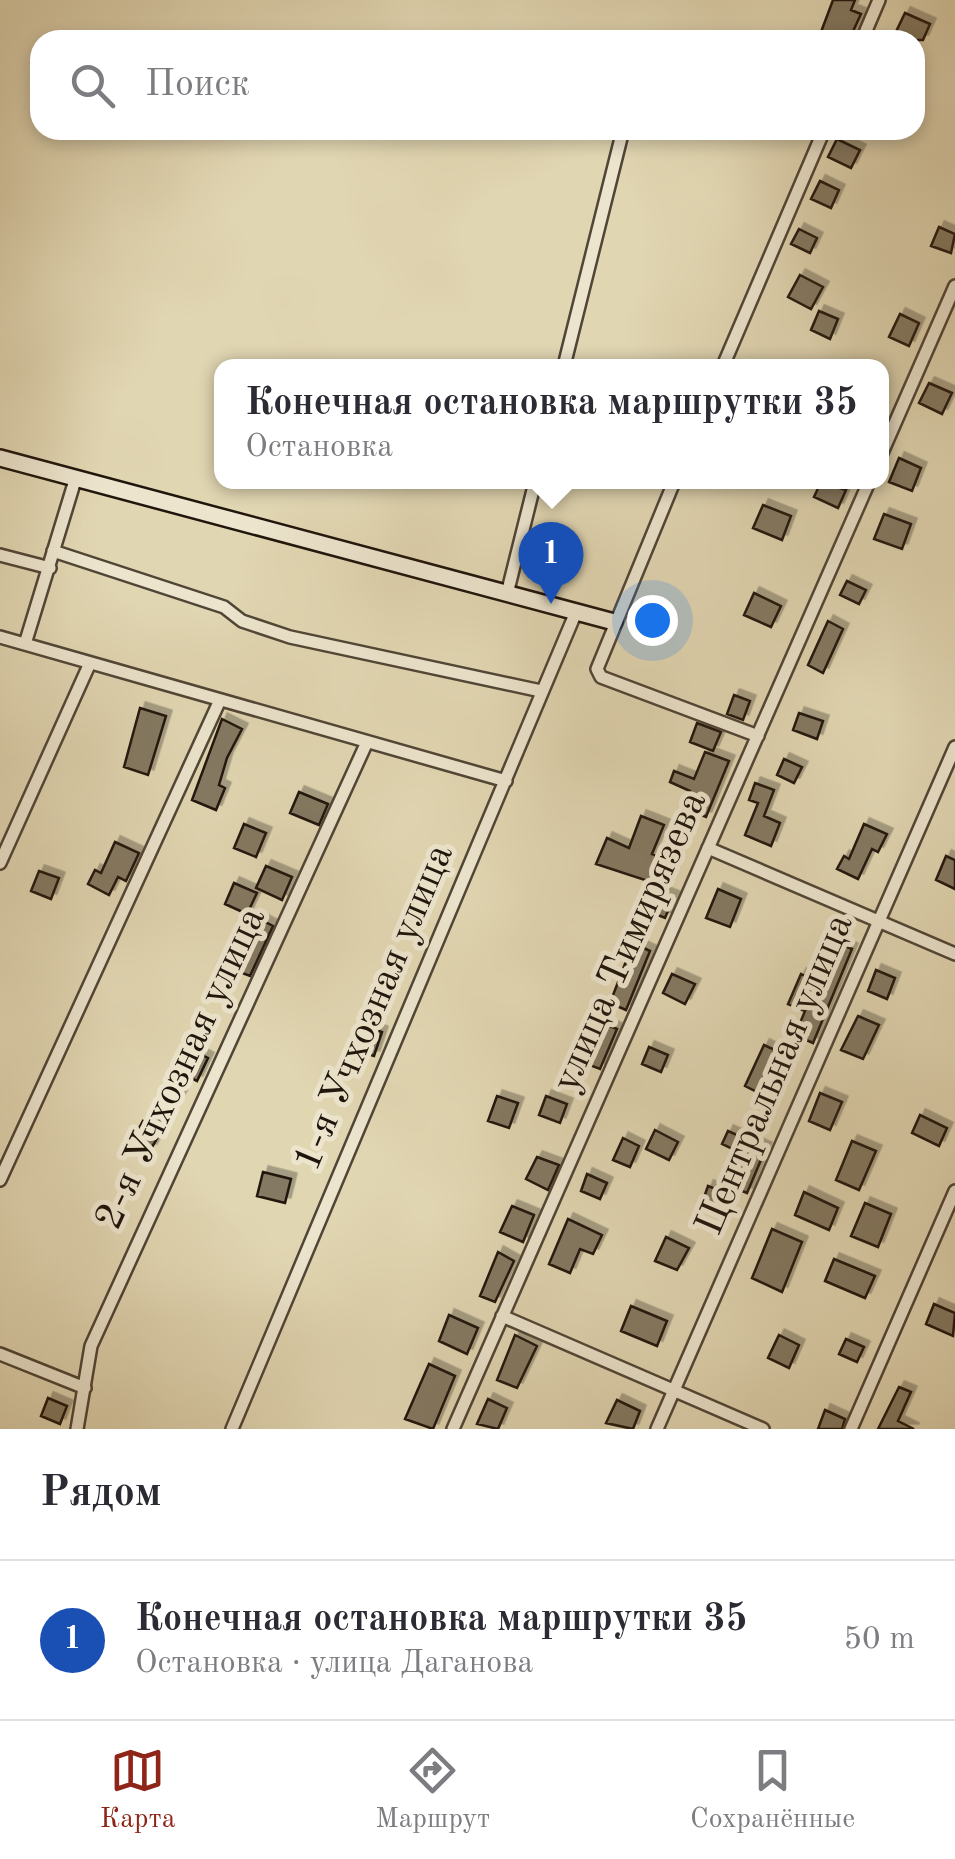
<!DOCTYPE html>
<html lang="ru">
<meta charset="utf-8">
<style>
:root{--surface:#fff;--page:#f7f7f7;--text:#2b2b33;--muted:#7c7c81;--line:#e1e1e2;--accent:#8f2418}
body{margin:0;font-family:"Old Standard TT",serif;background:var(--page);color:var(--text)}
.you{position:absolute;left:652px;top:620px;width:35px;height:35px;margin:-25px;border:8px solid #fff;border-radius:50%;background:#1a73e8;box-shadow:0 0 0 15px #1a73e833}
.badge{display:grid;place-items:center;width:65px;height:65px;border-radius:50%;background:var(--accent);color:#fff;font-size:32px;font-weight:700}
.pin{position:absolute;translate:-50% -82px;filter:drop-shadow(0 2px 5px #0008)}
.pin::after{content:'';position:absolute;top:52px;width:35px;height:30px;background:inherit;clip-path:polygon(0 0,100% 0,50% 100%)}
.popup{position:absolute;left:214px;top:359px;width:675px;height:130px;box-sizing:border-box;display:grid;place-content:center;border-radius:20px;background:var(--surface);filter:drop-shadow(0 2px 8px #0005);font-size:32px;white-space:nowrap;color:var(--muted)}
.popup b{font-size:38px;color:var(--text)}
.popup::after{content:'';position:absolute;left:50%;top:100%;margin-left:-20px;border:20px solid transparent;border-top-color:var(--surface)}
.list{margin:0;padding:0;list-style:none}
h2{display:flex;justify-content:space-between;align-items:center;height:130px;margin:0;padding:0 40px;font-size:42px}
h2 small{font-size:32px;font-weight:400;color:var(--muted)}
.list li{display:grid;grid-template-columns:65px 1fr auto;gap:30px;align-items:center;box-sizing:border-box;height:160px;padding:0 40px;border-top:2px solid var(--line)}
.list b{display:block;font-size:38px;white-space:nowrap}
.list p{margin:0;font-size:32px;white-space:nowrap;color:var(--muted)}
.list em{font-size:32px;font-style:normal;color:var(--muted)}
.icon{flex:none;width:55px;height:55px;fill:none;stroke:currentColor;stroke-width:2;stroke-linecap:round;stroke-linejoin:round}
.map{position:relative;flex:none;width:955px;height:1429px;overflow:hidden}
.search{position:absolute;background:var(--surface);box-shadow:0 5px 15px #0003;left:30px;right:30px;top:30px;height:110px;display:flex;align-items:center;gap:25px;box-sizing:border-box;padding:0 35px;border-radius:30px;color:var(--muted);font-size:38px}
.sheet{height:290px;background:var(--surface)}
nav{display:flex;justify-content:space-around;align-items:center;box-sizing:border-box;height:140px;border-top:2px solid var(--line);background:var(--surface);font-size:28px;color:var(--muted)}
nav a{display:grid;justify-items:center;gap:5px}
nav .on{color:var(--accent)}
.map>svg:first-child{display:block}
.building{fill:#847962;stroke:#20150c;stroke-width:2.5;filter:url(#shadow)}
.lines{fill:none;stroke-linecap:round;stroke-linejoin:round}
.minor-casing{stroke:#504536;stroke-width:16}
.secondary-casing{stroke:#20150c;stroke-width:20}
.minor{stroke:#ece4cd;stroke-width:11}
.secondary{stroke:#ece4cd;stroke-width:15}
.labels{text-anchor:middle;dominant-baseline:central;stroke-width:10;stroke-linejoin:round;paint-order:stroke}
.street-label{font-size:40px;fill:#20150c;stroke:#ece4cd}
</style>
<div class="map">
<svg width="955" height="1429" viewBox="0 0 955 1429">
<defs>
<filter id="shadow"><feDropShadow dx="5.5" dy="-5.5" stdDeviation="0" flood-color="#0004"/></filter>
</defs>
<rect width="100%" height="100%" fill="#e1d6b2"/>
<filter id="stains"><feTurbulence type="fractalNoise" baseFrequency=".002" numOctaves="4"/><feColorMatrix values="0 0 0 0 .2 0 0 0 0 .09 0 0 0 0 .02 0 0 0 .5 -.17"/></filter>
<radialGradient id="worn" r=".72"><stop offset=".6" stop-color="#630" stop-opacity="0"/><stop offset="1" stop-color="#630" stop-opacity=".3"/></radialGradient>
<path class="building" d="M 833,0 L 855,0 L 851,10 L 861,14 L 849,40 L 818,40 Z
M 905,13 L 930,24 L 923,40 L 892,40 Z
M 837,139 L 860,150 L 851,168 L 828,157 Z
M 820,181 L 839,190 L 831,208 L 811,199 Z
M 939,227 L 955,234 L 951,253 L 931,246 Z
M 799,229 L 817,238 L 810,253 L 791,244 Z
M 800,275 L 823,287 L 811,309 L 788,297 Z
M 819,311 L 838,319 L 830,339 L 811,330 Z
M 900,314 L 919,323 L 909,346 L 889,337 Z
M 929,383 L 952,393 L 942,414 L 919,403 Z
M 899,458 L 921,468 L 912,491 L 889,482 Z
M 821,482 L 846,490 L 838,508 L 814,497 Z
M 763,505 L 791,516 L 782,540 L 753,528 Z
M 884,514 L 911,524 L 902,549 L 874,539 Z
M 847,581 L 866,590 L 859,604 L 840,595 Z
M 754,593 L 781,606 L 771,627 L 744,615 Z
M 828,621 L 843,629 L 823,673 L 808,665 Z
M 734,695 L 750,701 L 743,720 L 727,714 Z
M 140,708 L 166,716 L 148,775 L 124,767 Z
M 799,713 L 823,721 L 817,739 L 793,730 Z
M 222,719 L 242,729 L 227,758 L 219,785 L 225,788 L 216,810 L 192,800 Z
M 697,723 L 721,732 L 713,751 L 690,742 Z
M 705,752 L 729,761 L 706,817 L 683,808 L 690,791 L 670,782 L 674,771 L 694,779 Z
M 784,759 L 802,767 L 794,783 L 777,775 Z
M 755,783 L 774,790 L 764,816 L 780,823 L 771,846 L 745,835 L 758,803 L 749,800 Z
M 299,792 L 328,804 L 319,825 L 290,813 Z
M 641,816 L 664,825 L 652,854 L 666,859 L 657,884 L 596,864 L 607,838 L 629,848 Z
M 244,824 L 266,833 L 256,857 L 234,848 Z
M 864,824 L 887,834 L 878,852 L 872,849 L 858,879 L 837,869 L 844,856 L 849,859 Z
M 115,842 L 139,853 L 126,881 L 118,877 L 109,895 L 88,884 L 95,870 L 101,873 Z
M 946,856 L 955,860 L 955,889 L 936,880 Z
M 266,866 L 292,877 L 282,900 L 256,888 Z
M 39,871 L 59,878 L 51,899 L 31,891 Z
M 234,883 L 257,893 L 247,914 L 225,904 Z
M 652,888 L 674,897 L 665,918 L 643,909 Z
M 718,889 L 741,899 L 730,927 L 706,918 Z
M 254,916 L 273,926 L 250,976 L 229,968 Z
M 825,937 L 852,949 L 813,1043 L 795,1035 L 805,1011 L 788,1004 L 801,974 L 807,977 Z
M 633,943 L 650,951 L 626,1010 L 610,1003 Z
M 876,970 L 895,978 L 887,999 L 868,991 Z
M 672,974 L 695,984 L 685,1004 L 663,993 Z
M 858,1016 L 879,1025 L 863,1059 L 841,1050 Z
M 595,1020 L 617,1029 L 600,1069 L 579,1061 Z
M 358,1024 L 382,1032 L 374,1056 L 350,1049 Z
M 764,1045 L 788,1056 L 767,1097 L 745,1086 Z
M 186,1047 L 208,1058 L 197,1081 L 191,1078 L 151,1149 L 133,1139 L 143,1121 L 147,1123 Z
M 649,1047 L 668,1055 L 661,1072 L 642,1064 Z
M 820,1093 L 842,1102 L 830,1130 L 809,1121 Z
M 497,1096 L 518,1103 L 509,1128 L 488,1121 Z
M 546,1096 L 567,1104 L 560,1123 L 539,1115 Z
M 920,1115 L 947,1128 L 939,1146 L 912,1133 Z
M 655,1130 L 678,1142 L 669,1160 L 646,1149 Z
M 728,1131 L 766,1148 L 747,1193 L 733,1187 L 723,1211 L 702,1203 L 708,1186 L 718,1190 L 737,1151 L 722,1144 Z
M 623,1138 L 639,1146 L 630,1167 L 613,1160 Z
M 852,1141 L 876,1151 L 859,1190 L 836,1180 Z
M 537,1157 L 559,1165 L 548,1190 L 526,1179 Z
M 263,1172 L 291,1179 L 285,1203 L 257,1196 Z
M 587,1174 L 607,1183 L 600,1199 L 581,1191 Z
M 804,1192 L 838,1208 L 829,1230 L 795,1215 Z
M 865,1203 L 891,1214 L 878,1247 L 851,1236 Z
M 512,1206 L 534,1215 L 523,1242 L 500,1232 Z
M 568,1219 L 602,1235 L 593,1254 L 580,1249 L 570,1273 L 549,1264 Z
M 772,1229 L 802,1242 L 782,1292 L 752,1278 Z
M 666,1237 L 689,1248 L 677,1270 L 655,1261 Z
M 498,1252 L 514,1261 L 495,1302 L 480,1296 Z
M 834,1259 L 875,1276 L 865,1298 L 825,1281 Z
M 934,1304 L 955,1313 L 953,1336 L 926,1324 Z
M 631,1306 L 667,1321 L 657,1346 L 621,1331 Z
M 449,1315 L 478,1328 L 467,1354 L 439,1341 Z
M 515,1335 L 537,1346 L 517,1388 L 497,1380 Z
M 779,1335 L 799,1345 L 789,1368 L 768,1358 Z
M 846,1339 L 864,1347 L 857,1362 L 839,1354 Z
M 429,1364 L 455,1376 L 433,1429 L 405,1419 Z
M 899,1387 L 911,1392 L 898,1421 L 914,1429 L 878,1429 Z
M 48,1398 L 67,1406 L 60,1424 L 41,1416 Z
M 488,1399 L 507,1408 L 498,1429 L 477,1424 Z
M 617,1400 L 640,1411 L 633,1429 L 606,1423 Z
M 825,1410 L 845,1419 L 842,1429 L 818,1429 Z"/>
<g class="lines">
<defs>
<path id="minor" d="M 862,40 L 879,0
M 564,366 L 623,130
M 723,366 L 824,130
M 881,455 L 955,286
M 674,482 L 597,669 L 601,677 L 758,736
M 53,551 L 224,607 L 242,621 L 290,637 L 541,691
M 0,555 L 50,568
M 507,594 L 535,482
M 0,637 L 506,781
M 25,644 L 76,477
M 708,848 L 955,954
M 0,863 L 90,663
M 0,1180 L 220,700
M 502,1316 L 763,1429
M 0,1354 L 85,1388
M 77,1429 L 91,1346 L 367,742
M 232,1429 L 576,612
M 453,1429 L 869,482
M 657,1429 L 955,747
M 851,1429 L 955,1191"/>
<path id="secondary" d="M 0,458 L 614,622"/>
</defs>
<use href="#minor" class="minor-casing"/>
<use href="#secondary" class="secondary-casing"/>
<use href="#minor" class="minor"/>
<use href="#secondary" class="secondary"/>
</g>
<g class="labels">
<g class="street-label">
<text transform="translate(631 942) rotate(-66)">улица Тимирязева</text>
<text transform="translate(375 1008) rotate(-67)">1-я Учхозная улица</text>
<text transform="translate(182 1069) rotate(-65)">2-я Учхозная улица</text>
<text transform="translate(776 1075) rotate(-67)">Центральная улица</text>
</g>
</g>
<rect width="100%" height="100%" filter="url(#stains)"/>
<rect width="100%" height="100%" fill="url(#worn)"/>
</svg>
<div class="you"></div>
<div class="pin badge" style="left:551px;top:604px;background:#1a4fb4">1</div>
<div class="popup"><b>Конечная остановка маршрутки 35</b>Остановка</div>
<div class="search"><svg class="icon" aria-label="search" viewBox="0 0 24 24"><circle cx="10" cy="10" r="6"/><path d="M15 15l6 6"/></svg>Поиск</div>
</div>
<section class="sheet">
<h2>Рядом<small></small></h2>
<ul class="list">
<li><span class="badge" style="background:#1a4fb4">1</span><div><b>Конечная остановка маршрутки 35</b><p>Остановка · улица Даганова</p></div><em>50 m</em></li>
</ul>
</section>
<nav>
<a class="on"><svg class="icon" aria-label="map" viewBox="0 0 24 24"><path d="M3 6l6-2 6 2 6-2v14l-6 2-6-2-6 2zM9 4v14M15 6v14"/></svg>Карта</a>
<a><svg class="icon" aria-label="directions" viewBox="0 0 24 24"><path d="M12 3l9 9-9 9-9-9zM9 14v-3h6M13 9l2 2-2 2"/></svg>Маршрут</a>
<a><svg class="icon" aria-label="saved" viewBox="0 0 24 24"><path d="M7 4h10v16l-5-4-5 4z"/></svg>Сохранённые</a>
</nav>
